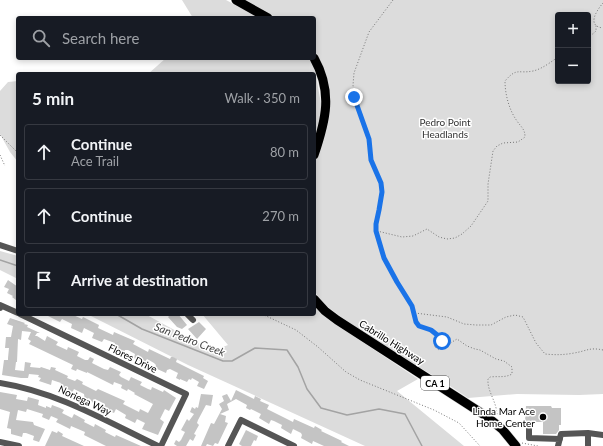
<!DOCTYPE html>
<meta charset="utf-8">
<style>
:root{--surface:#171b24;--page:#242831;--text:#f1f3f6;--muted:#9ea1a6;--line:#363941}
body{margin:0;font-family:Lato,sans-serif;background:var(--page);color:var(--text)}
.controls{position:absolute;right:12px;top:12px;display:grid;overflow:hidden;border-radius:4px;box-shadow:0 2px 6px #0003}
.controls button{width:36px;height:36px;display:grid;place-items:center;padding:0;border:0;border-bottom:1px solid var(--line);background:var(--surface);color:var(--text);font:20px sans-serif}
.stop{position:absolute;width:12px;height:12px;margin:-9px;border:3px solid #1a73e8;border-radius:50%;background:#fff}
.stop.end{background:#1a73e8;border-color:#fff;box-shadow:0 1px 4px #0008}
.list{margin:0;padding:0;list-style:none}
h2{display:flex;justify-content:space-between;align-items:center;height:52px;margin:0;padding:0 16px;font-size:17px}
h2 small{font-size:13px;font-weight:400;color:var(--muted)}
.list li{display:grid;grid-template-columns:26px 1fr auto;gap:12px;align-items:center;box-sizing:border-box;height:56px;margin:0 8px 8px;padding:0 8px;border:1px solid var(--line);border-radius:4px}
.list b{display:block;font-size:15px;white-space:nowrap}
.list p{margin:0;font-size:13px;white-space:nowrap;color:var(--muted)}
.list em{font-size:13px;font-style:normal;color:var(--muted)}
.icon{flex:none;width:22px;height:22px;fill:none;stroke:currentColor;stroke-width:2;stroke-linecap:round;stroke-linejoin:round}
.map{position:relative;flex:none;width:603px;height:446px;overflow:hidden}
.search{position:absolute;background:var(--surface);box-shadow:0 2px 6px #0003;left:16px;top:16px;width:300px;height:44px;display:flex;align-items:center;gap:10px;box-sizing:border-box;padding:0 14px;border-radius:4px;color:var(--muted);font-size:15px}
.panel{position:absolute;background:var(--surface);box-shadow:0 2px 6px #0003;left:16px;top:72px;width:300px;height:244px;border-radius:4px}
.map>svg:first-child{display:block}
.green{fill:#dcdcdc;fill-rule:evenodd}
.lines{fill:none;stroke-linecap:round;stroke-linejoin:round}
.stream{stroke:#a3a3a3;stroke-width:1.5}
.building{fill:#c4c4c4;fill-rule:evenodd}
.highway-casing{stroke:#dbdbdb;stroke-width:10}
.path{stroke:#777;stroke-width:1;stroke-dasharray:1 2;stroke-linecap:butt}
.minor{stroke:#555;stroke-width:6}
.highway{stroke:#000;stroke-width:9}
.route{stroke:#1a73e8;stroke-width:5}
.poi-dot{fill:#000;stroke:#fff;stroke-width:1.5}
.labels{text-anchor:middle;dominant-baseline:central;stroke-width:3;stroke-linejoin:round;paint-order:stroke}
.shield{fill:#fff;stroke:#4c4c4c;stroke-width:1}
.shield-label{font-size:9px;font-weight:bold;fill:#000}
.park-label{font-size:10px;fill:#333;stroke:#fff}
.street-label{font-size:10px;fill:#000;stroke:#fff}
.poi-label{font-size:10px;fill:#000;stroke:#fff;text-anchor:end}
.water-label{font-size:11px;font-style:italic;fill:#444;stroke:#fff}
</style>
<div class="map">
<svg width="603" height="446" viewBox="0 0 603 446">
<rect width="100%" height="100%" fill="#fff"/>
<path class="green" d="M 182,0 L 226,0 L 260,18 L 193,18 Z
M 243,0 L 603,0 L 603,394 L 579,395 L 517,394 L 468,398 L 444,382 L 365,335 L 320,301 L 314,289 L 314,154 L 322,126 L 321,75 L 314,58 L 314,18 L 271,18 ZM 558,15 L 588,15 L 588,81 L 558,81 Z
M 166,58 L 311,58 L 313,60 L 322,109 L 314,139 L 314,74 L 148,74 Z
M 18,81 L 18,162 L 10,152 L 0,134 L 0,91 L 8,82 Z
M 0,251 L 18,256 L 18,279 L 0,270 Z
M 314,305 L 358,339 L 418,379 L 397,391 L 464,446 L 365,446 L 188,365 L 87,314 L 145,314 L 213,351 L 228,345 L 202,314 L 314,314 Z"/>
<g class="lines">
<path class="stream" d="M 0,260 L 18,266
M 116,314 L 142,329 L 223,361 L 232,361 L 255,348 L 287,350 L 298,367 L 307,389 L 321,408 L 347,415 L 379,409 L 405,414 L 422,446"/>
</g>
<path class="building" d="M 8,280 L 18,287 L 18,296 L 16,300 L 12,297 L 13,296 L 7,293 L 9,289 L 4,287 Z
M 44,314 L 71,314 L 82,319 L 83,317 L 99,325 L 98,328 L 113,335 L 114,332 L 135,341 L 133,344 L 148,352 L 149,349 L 170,359 L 171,357 L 173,357 L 177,359 L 176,362 L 204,376 L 203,378 L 208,381 L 204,389 L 197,386 L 199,382 L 192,378 L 191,380 L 189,379 L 187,382 L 180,379 L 180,380 L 176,378 L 178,373 L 170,369 L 167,370 L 166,373 L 155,368 L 156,365 L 154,363 L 147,359 L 144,363 L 134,358 L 135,354 L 128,350 L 125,350 L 123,353 L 113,348 L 115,343 L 104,339 L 102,342 L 92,338 L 94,333 L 84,328 L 82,333 L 71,328 L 72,324 L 62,319 L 60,322 Z
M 171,314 L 178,314 L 187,325 L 182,329 L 177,327 L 168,317 Z
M 10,318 L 25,323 L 24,324 L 28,325 L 27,327 L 40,333 L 37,333 L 35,336 L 37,336 L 45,341 L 47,336 L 58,342 L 56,345 L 67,350 L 68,347 L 79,352 L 77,356 L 85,360 L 88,360 L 90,357 L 94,359 L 92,363 L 104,369 L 108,370 L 110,367 L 121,372 L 119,375 L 121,377 L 129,381 L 131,377 L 142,382 L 140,385 L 148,389 L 151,390 L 152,387 L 163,392 L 164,390 L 176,398 L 169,411 L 165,409 L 160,419 L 164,422 L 158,435 L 142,429 L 145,423 L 137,419 L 135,423 L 125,418 L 126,415 L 116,409 L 114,413 L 103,408 L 105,404 L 95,399 L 93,403 L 89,398 L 85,400 L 84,394 L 74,389 L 72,393 L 61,388 L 63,386 L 60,385 L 61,383 L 52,380 L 51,385 L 39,381 L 41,378 L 38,377 L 39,375 L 29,374 L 28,378 L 21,378 L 2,375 L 4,360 L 8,360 L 8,358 L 9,348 L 5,348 L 6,337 L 11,337 L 13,326 L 7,324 ZM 22,331 L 31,332 L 28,339 L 31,341 L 29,344 L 73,365 L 71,369 L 76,371 L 77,369 L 87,373 L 87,372 L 113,385 L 114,382 L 122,385 L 121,388 L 127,391 L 128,389 L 135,393 L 134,394 L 153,404 L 148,413 L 140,409 L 139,412 L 123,404 L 125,401 L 98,389 L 96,391 L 82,384 L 83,382 L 77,379 L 75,381 L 67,378 L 68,376 L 55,370 L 56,368 L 51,367 L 50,370 L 41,367 L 40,368 L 30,367 L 31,363 L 25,362 L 24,371 L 15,370 L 16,362 L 17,362 L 18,339 L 21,340 Z
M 199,322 L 206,329 L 197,339 L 188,329 Z
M 236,390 L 254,399 L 255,396 L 261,399 L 260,401 L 269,405 L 267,409 L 293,422 L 294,419 L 314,428 L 315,426 L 322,430 L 321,431 L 342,441 L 341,442 L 349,446 L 324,446 L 313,441 L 312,444 L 301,438 L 302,435 L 301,433 L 293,429 L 291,434 L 281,428 L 282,425 L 274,421 L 271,420 L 269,424 L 259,418 L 261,414 L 251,409 L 250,410 L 246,408 L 247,405 L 236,399 L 227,404 L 229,410 L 220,414 L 226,416 L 225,422 L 228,423 L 218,444 L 215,443 L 213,446 L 207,444 L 206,446 L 201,446 L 211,423 L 214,424 L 222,409 L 219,404 L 224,401 L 222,396 L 227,394 L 231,401 Z
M 0,392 L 17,395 L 16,399 L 27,401 L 28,397 L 39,400 L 38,405 L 46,408 L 46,406 L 51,408 L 52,405 L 60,408 L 64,410 L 62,413 L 72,418 L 74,414 L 85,420 L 84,422 L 94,427 L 95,424 L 106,430 L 105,432 L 115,437 L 116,435 L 141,446 L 106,446 L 84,435 L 85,432 L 71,426 L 70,429 L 56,422 L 58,419 L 51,416 L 49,420 L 42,417 L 43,414 L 27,409 L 26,412 L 18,410 L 16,420 L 33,422 L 34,425 L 45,429 L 39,442 L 33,440 L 34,436 L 26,433 L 23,433 L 22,437 L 11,434 L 11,429 L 7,428 L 10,412 L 0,409 Z
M 201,394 L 213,395 L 211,406 L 206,405 L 198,420 L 197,423 L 199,425 L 194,434 L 196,435 L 193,441 L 190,439 L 186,446 L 177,446 L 174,444 L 176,440 L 179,442 L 181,440 L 185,432 L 181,430 L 187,419 L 189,421 L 194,414 L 190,412 L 192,407 L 195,409 L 196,407 L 198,408 Z
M 526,406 L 551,406 L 552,408 L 561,408 L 561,425 L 559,425 L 559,430 L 556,434 L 543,434 L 543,422 L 525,422 Z
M 246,430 L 258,436 L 256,441 L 254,440 L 251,446 L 242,446 L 239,444 Z
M 52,431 L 57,433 L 58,431 L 63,434 L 62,436 L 84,446 L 45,446 Z"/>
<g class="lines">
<defs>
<path id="highway" d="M 236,0 L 268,18
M 314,58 C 333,92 326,120 314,155
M 314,299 L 325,311 L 337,320 L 486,416 L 502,429 L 516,446"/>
</defs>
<use href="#highway" class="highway-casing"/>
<path class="path" d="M 393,0 L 369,32 L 354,73 L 353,85 L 354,97 L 369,139 L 371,160 L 381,183 L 382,193 L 379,210 L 376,224 L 376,231 L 384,258 L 397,283 L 412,306 L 416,322 L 419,326 L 431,330 L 441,338 L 442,341 L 439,345 L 434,346 L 439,350 L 457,339 L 467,346 L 475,349 L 480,350 L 496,359 L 504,361 L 512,367 L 512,374 C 505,378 498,376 490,377 L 488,379 C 487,392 497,401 497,416
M 603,3 C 597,10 586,26 603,28
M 588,38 L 596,31 L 596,25
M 0,135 L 18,153
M 0,155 L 5,166
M 377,231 L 402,237 L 413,236 L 427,229 L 439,237 L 447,239 L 455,238 L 462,234 L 471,226 L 488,201 L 488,184 L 493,151 L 497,146 L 503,143 L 518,142 L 525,137 C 525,129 521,127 517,121 C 509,110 505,94 505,81 C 517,67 518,74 533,71 C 542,69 551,62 558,57
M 415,313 L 447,317 L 464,324 L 476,325 L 491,325 L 506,317 L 515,315 L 523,317 L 536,343 L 545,354 C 555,355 564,355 574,353 C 587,351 589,347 603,350
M 262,314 L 296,330 L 318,347 L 346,372 L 360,380 L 434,410 L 459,423 L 480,446
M 522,443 L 538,446"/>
<path class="minor" d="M 0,245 L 18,251
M 0,308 L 0,305 L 18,313
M 20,314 L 186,394 L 161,446
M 187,314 L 193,320
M 0,383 C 57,392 106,421 158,446
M 529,427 L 529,438 L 560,439
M 0,442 L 19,446
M 228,446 L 241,420 L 294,446
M 558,446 L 561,434 L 588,433 L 603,435
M 588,446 L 588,433"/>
<use href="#highway" class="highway"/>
</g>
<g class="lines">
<path class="route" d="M 354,97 L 369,139 L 371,160 L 381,183 L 382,192 L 379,210 L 376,224 L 376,231 L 384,258 L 397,282 L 412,306 L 416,322 L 419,326 L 431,330 L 441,338 L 442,341"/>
</g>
<circle class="poi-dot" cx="543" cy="417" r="4"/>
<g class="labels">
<rect class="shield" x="421" y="376" width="28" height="14" rx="3"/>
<g class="shield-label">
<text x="435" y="383">CA 1</text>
</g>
<g class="park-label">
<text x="445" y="122">Pedro Point<tspan x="445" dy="12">Headlands</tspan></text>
</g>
<g class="street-label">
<text transform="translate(392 342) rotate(32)">Cabrillo Highway</text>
<text transform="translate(133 358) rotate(26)">Flores Drive</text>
<text transform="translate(85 400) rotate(25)">Noriega Way</text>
</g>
<g class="poi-label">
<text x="535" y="411">Linda Mar Ace<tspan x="535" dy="12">Home Center</tspan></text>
</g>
<g class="water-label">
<text transform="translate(190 339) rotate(21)">San Pedro Creek</text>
</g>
</g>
</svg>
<div class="controls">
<button>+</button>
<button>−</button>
</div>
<div class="stop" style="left:442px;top:341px"></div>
<div class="stop end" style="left:354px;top:97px"></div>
<div class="search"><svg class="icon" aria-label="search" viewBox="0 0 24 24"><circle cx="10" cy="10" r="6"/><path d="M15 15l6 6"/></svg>Search here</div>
<section class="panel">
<h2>5 min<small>Walk · 350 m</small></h2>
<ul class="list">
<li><svg class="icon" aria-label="ahead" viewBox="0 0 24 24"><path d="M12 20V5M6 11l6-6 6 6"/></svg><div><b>Continue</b><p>Ace Trail</p></div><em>80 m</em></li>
<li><svg class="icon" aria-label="ahead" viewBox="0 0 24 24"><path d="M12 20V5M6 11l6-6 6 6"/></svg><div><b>Continue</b></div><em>270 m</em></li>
<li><svg class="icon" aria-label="arrive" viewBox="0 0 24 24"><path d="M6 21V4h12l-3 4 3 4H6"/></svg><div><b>Arrive at destination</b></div></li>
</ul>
</section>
</div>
